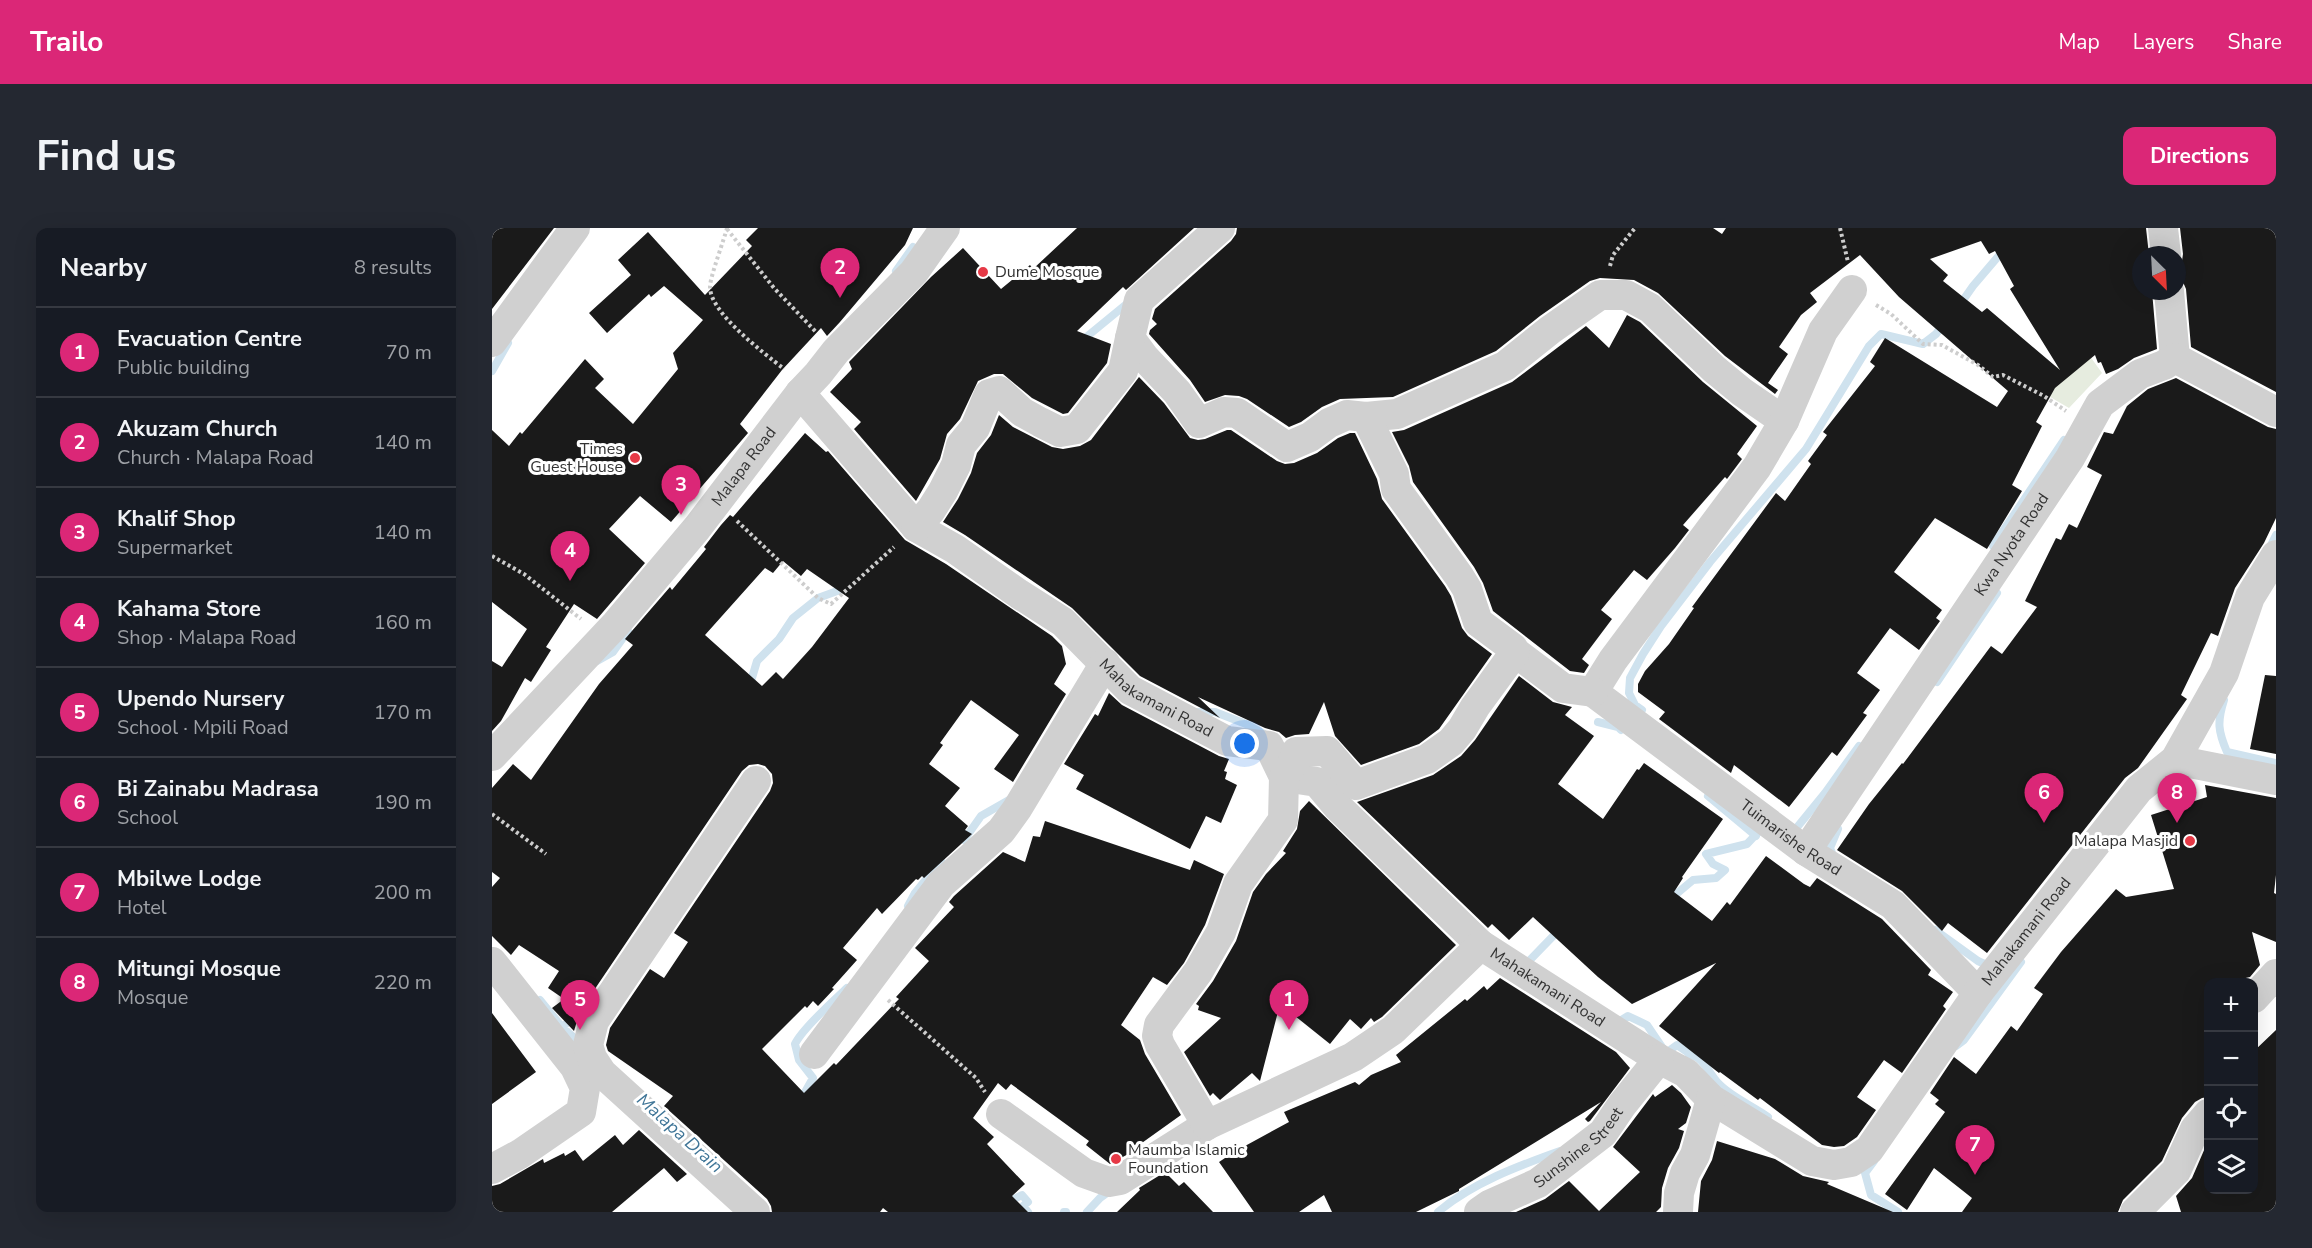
<!DOCTYPE html>
<meta charset="utf-8">
<style>
:root{--surface:#171b24;--page:#242831;--text:#f1f3f6;--muted:#9ea1a6;--line:#363941;--accent:#db2777}
body{margin:0;font-family:"Nunito Sans",sans-serif;background:var(--page);color:var(--text)}
.controls{position:absolute;right:18px;bottom:18px;display:grid;overflow:hidden;border-radius:12px;box-shadow:0 6px 24px #0002}
.controls button{width:54px;height:54px;display:grid;place-items:center;padding:0;border:0;border-bottom:2px solid var(--line);background:var(--surface);color:var(--text);font:30px sans-serif}
.compass{position:absolute;left:1640px;top:18px;width:54px;height:54px;border-radius:50%;background:var(--surface);box-shadow:0 6px 24px #0002;rotate:156deg}
.you{position:absolute;left:753px;top:516px;width:21px;height:21px;margin:-15px;border:4px solid #fff;border-radius:50%;background:#1a73e8;box-shadow:0 0 0 9px #1a73e833}
.badge{display:grid;place-items:center;width:39px;height:39px;border-radius:50%;background:var(--accent);color:#fff;font-size:20px;font-weight:700}
.pin{position:absolute;translate:-50% -50px;filter:drop-shadow(0 2px 3px #0008)}
.pin::after{content:'';position:absolute;top:32px;width:21px;height:18px;background:inherit;clip-path:polygon(0 0,100% 0,50% 100%)}
.list{margin:0;padding:0;list-style:none}
h2{display:flex;justify-content:space-between;align-items:center;height:78px;margin:0;padding:0 24px;font-size:26px}
h2 small{font-size:20px;font-weight:400;color:var(--muted)}
.list li{display:grid;grid-template-columns:39px 1fr auto;gap:18px;align-items:center;box-sizing:border-box;height:90px;padding:0 24px;border-top:2px solid var(--line)}
.list b{display:block;font-size:22px;white-space:nowrap}
.list p{margin:0;font-size:20px;white-space:nowrap;color:var(--muted)}
.list em{font-size:20px;font-style:normal;color:var(--muted)}
.icon{flex:none;width:33px;height:33px;fill:none;stroke:currentColor;stroke-width:2;stroke-linecap:round;stroke-linejoin:round}
.map{position:relative;flex:none;width:1784px;height:984px;overflow:hidden;border-radius:12px}
header{display:flex;align-items:center;gap:36px;box-sizing:border-box;height:84px;padding:0 30px;background:var(--accent);color:#fff}
header strong{font-size:28px}
nav{display:flex;gap:33px;margin-inline-start:auto;font-size:21px}
.intro{display:flex;align-items:center;justify-content:space-between;box-sizing:border-box;height:144px;padding:0 36px}
h1{margin:0;font-size:42px}
.button{padding:15px 27px;border-radius:12px;background:var(--accent);color:#fff;font-size:21px;font-weight:700}
main{display:flex;gap:36px;padding:0 36px}
aside{flex:1;background:var(--surface);border-radius:12px;box-shadow:0 6px 24px #0002}
.map>svg:first-child{display:block}
.green{fill:#e6ecdf}
.lines{fill:none;stroke-linecap:round;stroke-linejoin:round}
.stream{stroke:#cfe2ee;stroke-width:8}
.building{fill:#1a1a1a;fill-rule:evenodd}
.path{stroke:#cdcdcd;stroke-width:4;stroke-dasharray:3 3;stroke-linecap:butt}
.street{stroke:#d0d0d0;stroke-width:30}
.poi-dot{fill:#e63946;stroke:#fff;stroke-width:2}
.labels{text-anchor:middle;dominant-baseline:central;stroke-width:6;stroke-linejoin:round;paint-order:stroke}
.poi-label{font-size:16px;fill:#333;stroke:#fff;text-anchor:start}
.street-label{font-size:16px;fill:#333;stroke:#fff}
.water-label{font-size:18px;font-style:italic;fill:#3f7597;stroke:#fff}
</style>
<header>
<strong>Trailo</strong>
<nav><a>Map</a><a>Layers</a><a>Share</a></nav>
</header>
<div class="intro"><h1>Find us</h1><a class="button">Directions</a></div>
<main>
<aside>
<h2>Nearby<small>8 results</small></h2>
<ul class="list">
<li><span class="badge">1</span><div><b>Evacuation Centre</b><p>Public building</p></div><em>70 m</em></li>
<li><span class="badge">2</span><div><b>Akuzam Church</b><p>Church · Malapa Road</p></div><em>140 m</em></li>
<li><span class="badge">3</span><div><b>Khalif Shop</b><p>Supermarket</p></div><em>140 m</em></li>
<li><span class="badge">4</span><div><b>Kahama Store</b><p>Shop · Malapa Road</p></div><em>160 m</em></li>
<li><span class="badge">5</span><div><b>Upendo Nursery</b><p>School · Mpili Road</p></div><em>170 m</em></li>
<li><span class="badge">6</span><div><b>Bi Zainabu Madrasa</b><p>School</p></div><em>190 m</em></li>
<li><span class="badge">7</span><div><b>Mbilwe Lodge</b><p>Hotel</p></div><em>200 m</em></li>
<li><span class="badge">8</span><div><b>Mitungi Mosque</b><p>Mosque</p></div><em>220 m</em></li>
</ul>
</aside>
<div class="map">
<svg width="1784" height="984" viewBox="0 0 1784 984">
<rect width="100%" height="100%" fill="#fff"/>
<path class="green" d="M 1590,117 L 1610,145 L 1577,180 L 1532,154 L 1554,149 Z"/>
<g class="lines">
<path class="stream" d="M 404,43 L 421,19
M 1467,78 L 1481,58 L 1510,24
M 587,115 L 637,74
M 0,143 L 16,115
M 1501,318 L 1572,212
M 1776,323 L 1784,307
M 105,433 L 121,424 L 136,403
M 1445,454 L 1505,365
M 257,460 L 265,433 L 287,411 L 301,390 L 326,370 L 348,362 L 354,357
M 1732,472 C 1725,494 1726,503 1735,524 L 1784,535
M 1150,482 L 1143,477 L 1137,465 L 1138,450 L 1151,426 L 1169,398 L 1218,334 L 1314,221 L 1377,118 L 1389,106 L 1431,116 L 1444,106 L 1453,94
M 706,484 L 723,484 L 754,496 L 772,506
M 1106,494 L 1126,499 L 1129,502
M 1216,568 L 1264,608
M 1299,601 L 1302,603 L 1333,565 L 1367,518
M 472,612 L 489,588 L 517,572
M 1342,630 L 1338,620 L 1346,601
M 1176,673 L 1201,652 L 1224,650 L 1233,642 L 1221,636 L 1214,626 L 1255,616 L 1272,598
M 416,678 L 423,665 L 449,633
M 1443,702 L 1486,733 L 1499,739
M 1035,735 L 1068,701
M 48,772 L 70,799 L 90,817
M 1123,796 L 1136,788 L 1155,797 L 1174,825 L 1185,817 L 1198,826
M 70,799 C 80,792 88,783 100,777
M 1464,818 L 1472,812 L 1529,734
M 1197,827 C 1210,827 1217,845 1226,855 C 1239,869 1261,878 1276,889
M 308,873 L 321,850 L 307,832 L 303,816 C 310,801 341,773 355,760
M 1382,933 L 1373,945 L 1379,967 L 1406,984
M 505,984 L 520,972 L 530,967 L 536,974 L 531,978 L 536,984
M 572,984 L 574,984
M 595,984 L 608,970 L 619,962
M 946,984 C 980,955 1026,938 1068,923"/>
</g>
<path class="building" d="M 0,0 L 62,0 L 0,81 Z
M 266,0 L 421,0 L 413,17 L 348,94 L 335,108 L 329,100 L 290,142 L 248,196 L 256,205 L 179,294 L 148,268 L 117,301 L 153,335 L 105,391 L 82,376 L 54,419 L 59,422 L 39,454 L 33,450 L 9,493 L 0,503 L 0,433 L 10,439 L 35,401 L 0,374 L 0,202 L 17,218 L 28,204 L 30,206 L 93,131 L 112,151 L 103,160 L 141,196 L 186,141 L 181,125 L 211,92 L 172,58 L 159,69 L 157,66 L 115,105 L 97,85 L 139,47 L 126,32 L 156,4 L 213,67 L 260,18 L 254,12 Z
M 585,0 L 702,0 L 634,62 L 631,59 L 585,103 L 619,116 L 615,135 L 576,185 L 571,186 L 540,170 L 511,146 L 502,146 L 486,153 L 468,191 L 455,206 L 448,231 L 424,273 L 362,201 L 369,194 L 338,164 L 360,141 L 357,134 L 439,49 L 471,20 L 509,61 L 538,37 L 541,41 Z
M 745,0 L 1221,0 L 1230,6 L 1234,0 L 1654,0 L 1657,27 L 1649,27 L 1649,63 L 1660,63 L 1665,121 L 1642,130 L 1626,141 L 1614,146 L 1609,134 L 1606,135 L 1603,127 L 1563,160 L 1544,194 L 1550,198 L 1520,257 L 1530,263 L 1495,321 L 1443,290 L 1402,344 L 1450,382 L 1444,390 L 1448,393 L 1427,422 L 1398,400 L 1365,445 L 1388,462 L 1371,485 L 1375,487 L 1345,528 L 1340,524 L 1297,579 L 1242,537 L 1239,545 L 1167,491 L 1173,484 L 1146,464 L 1146,456 L 1153,443 L 1177,416 L 1202,380 L 1200,379 L 1284,265 L 1293,273 L 1319,236 L 1316,233 L 1335,207 L 1331,204 L 1383,138 L 1378,134 L 1393,110 L 1505,179 L 1516,163 L 1407,69 L 1368,27 L 1318,65 L 1325,74 L 1309,87 L 1287,119 L 1296,126 L 1276,155 L 1286,162 L 1283,166 L 1233,128 L 1166,65 L 1142,52 L 1108,50 L 1098,53 L 1048,88 L 1004,123 L 901,169 L 848,171 L 830,179 L 809,194 L 797,199 L 755,171 L 747,168 L 733,167 L 713,174 L 698,152 L 657,106 L 658,102 L 665,96 L 660,91 L 663,81 L 739,13 L 744,6 ZM 1489,13 L 1497,26 L 1503,23 L 1522,58 L 1518,61 L 1568,142 L 1495,80 L 1490,84 L 1451,53 L 1456,47 L 1438,31 Z
M 1688,0 L 1784,0 L 1784,164 L 1699,119 L 1694,61 L 1691,54 L 1685,48 L 1685,40 L 1690,33 L 1691,26 Z
M 1135,87 L 1148,94 L 1211,154 L 1265,198 L 1245,226 L 1250,231 L 1235,251 L 1233,249 L 1191,297 L 1197,302 L 1183,320 L 1155,352 L 1142,342 L 1109,382 L 1120,391 L 1090,431 L 1097,437 L 1092,445 L 1078,443 L 1001,383 L 991,355 L 982,339 L 921,254 L 917,238 L 900,204 L 912,202 L 1020,154 L 1094,98 L 1117,120 Z
M 647,149 L 672,175 L 698,210 L 706,212 L 713,211 L 735,202 L 739,202 L 785,233 L 793,236 L 802,235 L 825,225 L 846,210 L 858,205 L 863,205 L 885,251 L 890,271 L 953,358 L 959,368 L 970,400 L 976,408 L 1000,426 L 947,501 L 927,516 L 869,537 L 843,508 L 832,474 L 817,506 L 803,507 L 794,510 L 787,504 L 773,500 L 706,469 L 728,490 L 648,448 L 580,380 L 473,307 L 451,294 L 466,271 L 479,245 L 485,225 L 499,207 L 507,187 L 521,199 L 560,219 L 571,221 L 588,218 L 599,212 Z
M 1684,150 L 1776,199 L 1784,201 L 1784,290 L 1772,315 L 1743,360 L 1726,408 L 1719,405 L 1689,467 L 1695,471 L 1646,540 L 1633,550 L 1495,725 L 1456,695 L 1450,703 L 1410,663 L 1345,622 L 1377,576 L 1410,535 L 1411,536 L 1499,418 L 1510,426 L 1545,379 L 1533,373 L 1564,310 L 1569,312 L 1577,296 L 1585,300 L 1610,247 L 1595,239 L 1612,204 L 1621,206 L 1635,178 L 1656,161 Z
M 313,205 L 334,224 L 336,223 L 413,312 L 454,336 L 560,408 L 570,418 L 574,436 L 562,456 L 574,466 L 521,554 L 502,541 L 527,507 L 479,472 L 448,515 L 451,517 L 437,536 L 468,560 L 453,578 L 476,598 L 473,602 L 480,606 L 432,650 L 430,648 L 426,652 L 424,651 L 390,686 L 385,680 L 351,720 L 365,732 L 340,760 L 342,761 L 326,778 L 321,773 L 315,780 L 313,778 L 270,821 L 312,865 L 342,835 L 344,837 L 404,774 L 407,771 L 404,769 L 437,733 L 423,720 L 462,679 L 457,674 L 462,668 L 511,624 L 533,634 L 541,608 L 548,609 L 553,593 L 698,642 L 702,632 L 732,646 L 713,697 L 692,735 L 675,757 L 661,749 L 629,797 L 648,812 L 653,826 L 689,887 L 647,917 L 649,919 L 618,936 L 594,917 L 597,913 L 519,856 L 514,862 L 506,855 L 481,890 L 502,909 L 495,916 L 533,956 L 520,968 L 536,984 L 396,984 L 391,980 L 388,984 L 280,984 L 279,978 L 275,971 L 172,878 L 181,868 L 116,823 L 114,817 L 118,800 L 158,741 L 172,750 L 196,714 L 182,705 L 278,563 L 281,555 L 280,546 L 273,538 L 266,536 L 257,537 L 250,543 L 88,783 L 82,803 L 60,780 L 72,771 L 56,760 L 67,743 L 27,717 L 19,727 L 0,708 L 0,659 L 8,650 L 0,644 L 0,560 L 21,536 L 39,552 L 107,456 L 141,417 L 133,411 L 178,359 L 180,362 L 214,321 L 212,319 L 229,297 L 238,287 L 241,289 ZM 291,333 L 309,348 L 315,341 L 357,370 L 320,419 L 291,451 L 284,444 L 270,458 L 213,407 L 273,340 L 281,345 Z
M 1773,447 L 1784,448 L 1784,526 L 1758,521 Z
M 1027,448 L 1061,474 L 1080,479 L 1073,487 L 1102,508 L 1066,556 L 1111,591 L 1145,541 L 1147,542 L 1152,535 L 1231,591 L 1190,649 L 1191,650 L 1182,664 L 1220,693 L 1235,674 L 1238,677 L 1274,628 L 1312,656 L 1318,659 L 1325,650 L 1390,691 L 1439,742 L 1436,747 L 1461,764 L 1451,778 L 1454,781 L 1410,845 L 1392,832 L 1365,869 L 1384,882 L 1365,909 L 1352,918 L 1342,919 L 1330,917 L 1268,870 L 1266,872 L 1228,844 L 1227,845 L 1167,798 L 1224,735 L 1140,776 L 1106,749 L 1041,689 L 1017,712 L 1000,696 L 996,700 L 865,574 L 941,547 L 969,528 L 983,512 Z
M 617,465 L 630,477 L 727,528 L 737,531 L 732,543 L 735,544 L 733,551 L 745,557 L 729,595 L 714,588 L 698,621 L 584,561 L 592,547 L 572,536 L 603,486 L 606,488 Z
M 1713,557 L 1784,570 L 1784,647 L 1782,665 L 1784,666 L 1784,714 L 1760,704 L 1768,737 L 1758,749 L 1736,754 L 1716,754 L 1716,869 L 1710,870 L 1703,874 L 1690,890 L 1670,933 L 1631,972 L 1626,984 L 1470,984 L 1480,970 L 1442,940 L 1415,982 L 1393,966 L 1453,884 L 1443,876 L 1447,872 L 1438,865 L 1462,829 L 1484,846 L 1519,798 L 1525,803 L 1551,766 L 1542,760 L 1569,724 L 1624,661 L 1634,669 L 1682,661 L 1659,587 L 1715,569 Z
M 817,573 L 964,717 L 890,789 L 882,794 L 879,790 L 869,801 L 858,791 L 838,816 L 788,776 L 768,853 L 760,845 L 728,872 L 721,865 L 718,868 L 692,824 L 729,790 L 706,782 L 707,778 L 704,776 L 721,753 L 744,713 L 761,664 L 774,646 L 794,625 L 791,623 L 805,601 L 808,583 Z
M 1008,750 L 1124,824 L 1138,840 L 1098,893 L 1096,894 L 1093,891 L 1109,874 L 967,961 L 967,963 L 924,984 L 840,984 L 832,967 L 807,984 L 762,984 L 727,934 L 742,924 L 797,894 L 792,884 L 863,854 L 867,857 L 879,847 L 909,834 L 904,827 L 973,771 L 975,773 L 992,758 L 995,762 Z
M 0,785 L 44,844 L 0,876 Z
M 1784,802 L 1784,984 L 1689,984 L 1684,968 L 1700,950 L 1716,913 L 1716,962 L 1761,962 L 1761,824 Z
M 1180,857 L 1189,865 L 1199,879 L 1194,895 L 1186,901 L 1192,903 L 1187,920 L 1176,940 L 1170,960 L 1169,979 L 1164,984 L 1024,984 L 1053,971 L 1077,953 L 1107,983 L 1148,944 L 1121,919 L 1161,866 L 1163,869 Z
M 147,902 L 195,946 L 185,954 L 172,940 L 120,984 L 0,984 L 0,958 L 8,956 L 51,931 L 52,935 L 72,925 L 73,928 L 83,922 L 91,933 L 123,907 L 131,917 Z
M 1225,913 L 1283,931 L 1311,948 L 1337,954 L 1335,956 L 1401,984 L 1206,984 L 1209,953 L 1220,932 Z
M 673,944 L 687,958 L 692,954 L 721,984 L 625,984 L 648,962 L 647,960 Z"/>
<g class="lines">
<path class="path" d="M 235,0 C 232,12 218,49 218,59 C 218,85 272,125 292,141
M 1348,0 L 1356,34
M 235,1 L 282,60 L 324,104
M 1118,38 L 1121,27 L 1143,0
M 1384,77 L 1399,86 L 1431,116 L 1450,117 L 1486,137 L 1501,149 L 1511,147 L 1552,168 L 1574,183
M 245,293 L 326,370 L 339,376 L 402,319
M 0,328 L 32,346 L 89,391
M 0,586 L 54,626
M 396,772 L 484,850 L 493,864"/>
<g class="street">
<path d="M 728,0 L 647,72 L 638,110 L 652,129 L 685,164 L 707,195 L 732,184 L 745,185 L 795,219 L 818,209 L 837,195 L 855,187 L 874,189 L 905,186 L 1013,138 L 1058,102 L 1108,67 L 1134,67 L 1158,80 L 1222,141 L 1250,164 L 1292,193"/>
<path d="M 1671,0 L 1674,27"/>
<path id="s1" d="M 1360,62 L 1331,103 L 1292,193 L 1265,239 L 1121,432 L 1101,464 L 1314,623 L 1401,677 L 1486,765"/>
<path d="M 1677,63 L 1683,130"/>
<path d="M 0,114 L 83,0"/>
<path id="s2" d="M 308,165 L 424,299 L 463,321 L 527,366 L 571,394 L 638,462 L 735,513 L 777,518 L 792,549 L 825,554 L 846,579 L 989,717 L 1167,831 L 1194,845 L 1219,871 L 1320,933 L 1342,937 L 1359,934 L 1377,922 L 1486,765 L 1647,561 L 1683,532 L 1732,445 L 1758,369 L 1784,327"/>
<path d="M 424,299 L 439,282 L 451,263 L 464,237 L 469,217 L 483,200 L 497,166 L 507,163 L 530,184 L 548,194 L 568,204 L 585,201 L 631,143 L 638,110"/>
<path d="M 1023,424 L 1071,460 L 1101,464"/>
<path id="s3" d="M 0,528 L 124,396 L 205,300 L 308,165 L 326,146 L 344,123 L 422,44 L 453,0"/>
<path d="M 1683,532 L 1784,552"/>
<path id="s4" d="M 1314,623 L 1578,230 L 1608,176 L 1648,146 L 1672,137 L 1683,130 L 1784,184"/>
<path d="M 0,734 L 83,839 L 93,860 L 89,884 L 28,926 L 0,941"/>
<path d="M 1762,770 L 1784,746"/>
<path d="M 322,826 L 449,656 L 509,603 L 525,581 L 613,435"/>
<path d="M 509,886 L 592,945 L 617,954 L 628,952 L 715,897 L 861,829 L 901,802 L 989,717"/>
<path d="M 715,897 L 668,817 L 665,808 L 667,797 L 706,744 L 729,704 L 746,656 L 791,592 L 792,549 L 800,537 L 804,524 L 835,523 L 864,557 L 935,531 L 959,514 L 970,501 L 983,479 L 1023,424 L 1021,420 L 986,394 L 975,361 L 967,348 L 904,261 L 902,246 L 874,189"/>
<path d="M 263,984 L 110,845 L 100,830 L 96,817 L 102,793 L 264,553"/>
<path id="s5" d="M 987,984 L 997,977 L 1046,955 L 1111,905 L 1130,877 L 1167,831"/>
<path d="M 1186,984 L 1187,965 L 1193,945 L 1203,927 L 1219,871"/>
<path d="M 1643,984 L 1684,943 L 1703,901 L 1716,886"/>
</g>
</g>
<g class="poi-dot">
<circle cx="491" cy="44" r="6"/>
<circle cx="143" cy="230" r="6"/>
<circle cx="1698" cy="613" r="6"/>
<circle cx="624" cy="931" r="6"/>
</g>
<g class="labels">
<g class="poi-label">
<text x="503" y="44">Dume Mosque</text>
<text x="131" y="221" text-anchor="end">Times<tspan x="131" dy="18">Guest House</tspan></text>
<text x="1686" y="613" text-anchor="end">Malapa Masjid</text>
<text x="636" y="922">Maumba Islamic<tspan x="636" dy="18">Foundation</tspan></text>
</g>
<g class="street-label">
<text stroke="none"><textPath href="#s3" startOffset="384">Malapa Road</textPath></text>
<text stroke="none"><textPath href="#s4" startOffset="369">Kwa Nyota Road</textPath></text>
<text stroke="none"><textPath href="#s2" startOffset="474">Mahakamani Road</textPath></text>
<text stroke="none"><textPath href="#s1" startOffset="726">Tuimarishe Road</textPath></text>
<text stroke="none"><textPath href="#s2" startOffset="1626">Mahakamani Road</textPath></text>
<text stroke="none"><textPath href="#s2" startOffset="978">Mahakamani Road</textPath></text>
<text stroke="none"><textPath href="#s5" startOffset="120">Sunshine Street</textPath></text>
</g>
<g class="water-label">
<text transform="translate(188 905) rotate(42)">Malapa Drain</text>
</g>
</g>
</svg>
<div class="controls">
<button>+</button>
<button>−</button>
<button><svg class="icon" aria-label="locate" viewBox="0 0 24 24"><circle cx="12" cy="12" r="6"/><path d="M12 2v4M12 18v4M2 12h4M18 12h4"/></svg></button>
<button><svg class="icon" aria-label="layers" viewBox="0 0 24 24"><path d="M12 4l9 5-9 5-9-5zM3 14l9 5 9-5"/></svg></button>
</div>
<svg class="compass" viewBox="-18 -18 36 36"><path d="M0-13l5 13h-10z" fill="#e53935"/><path d="M0 13l5-13h-10z" fill="#9ea1a6"/></svg>
<div class="you"></div>
<div class="pin badge" style="left:797px;top:802px">1</div>
<div class="pin badge" style="left:348px;top:70px">2</div>
<div class="pin badge" style="left:189px;top:287px">3</div>
<div class="pin badge" style="left:78px;top:353px">4</div>
<div class="pin badge" style="left:88px;top:802px">5</div>
<div class="pin badge" style="left:1552px;top:595px">6</div>
<div class="pin badge" style="left:1483px;top:947px">7</div>
<div class="pin badge" style="left:1685px;top:595px">8</div>
</div>
</main>
